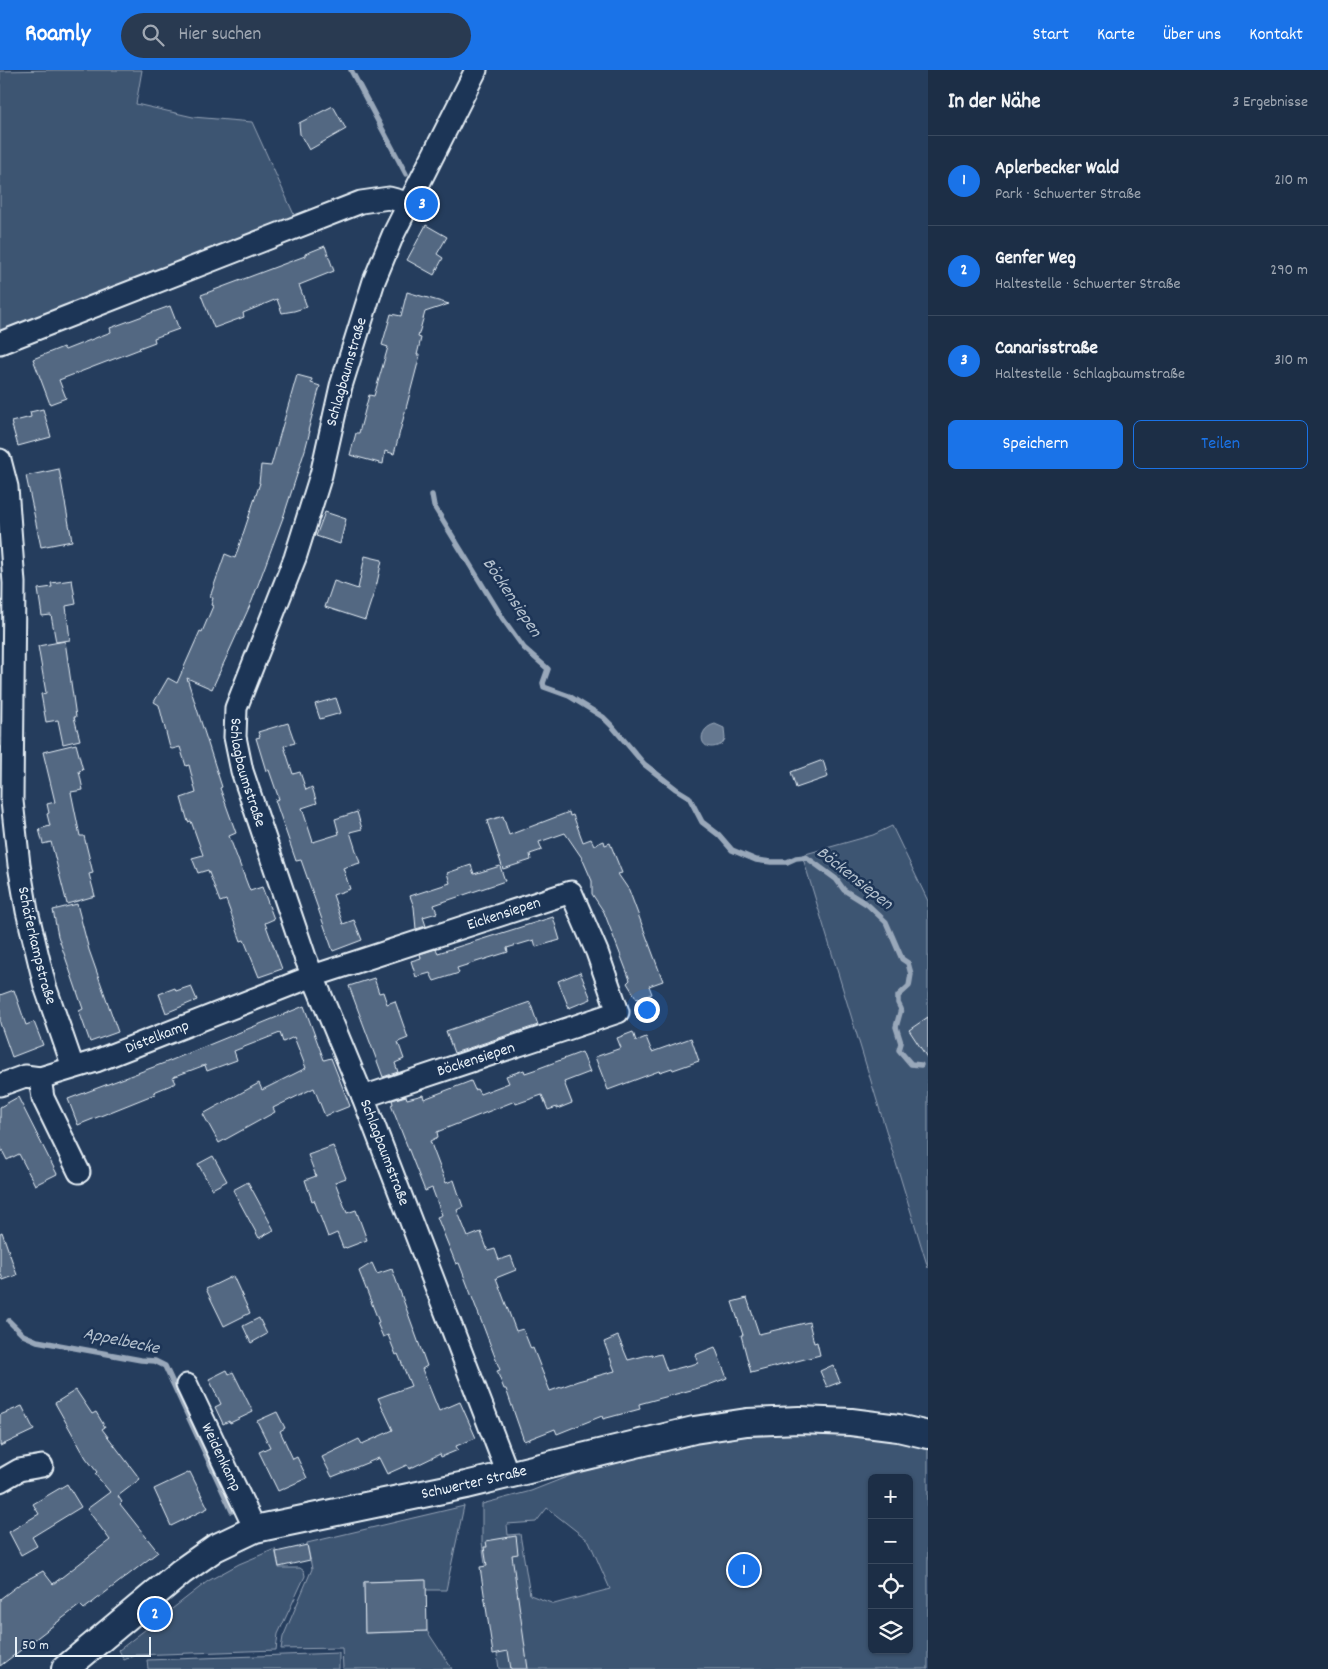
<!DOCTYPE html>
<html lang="de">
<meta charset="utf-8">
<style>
:root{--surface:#1c2e46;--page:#293a51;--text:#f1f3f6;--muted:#a0a8b3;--line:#3a4a5f;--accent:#1a73e8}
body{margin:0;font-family:Dekko,sans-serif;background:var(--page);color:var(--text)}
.controls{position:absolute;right:15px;bottom:15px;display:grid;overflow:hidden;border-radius:8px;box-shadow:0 1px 4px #0004}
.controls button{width:45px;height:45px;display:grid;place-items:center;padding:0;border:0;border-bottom:1px solid var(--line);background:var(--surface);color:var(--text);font:25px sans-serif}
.scale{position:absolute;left:15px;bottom:12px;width:136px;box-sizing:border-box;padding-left:5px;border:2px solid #e8f1f8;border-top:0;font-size:14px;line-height:18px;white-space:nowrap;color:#e8f1f8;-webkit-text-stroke:4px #1d3557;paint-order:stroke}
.you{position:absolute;left:646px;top:939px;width:18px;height:18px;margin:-12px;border:4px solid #fff;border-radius:50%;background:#1a73e8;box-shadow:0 0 0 8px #1a73e833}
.badge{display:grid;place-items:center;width:32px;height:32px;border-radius:50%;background:var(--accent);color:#fff;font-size:16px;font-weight:700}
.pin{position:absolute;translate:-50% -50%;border:2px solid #fff;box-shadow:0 1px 5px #0006}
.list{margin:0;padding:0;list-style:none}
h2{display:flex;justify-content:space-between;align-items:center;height:65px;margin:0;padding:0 20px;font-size:21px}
h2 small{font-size:16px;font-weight:400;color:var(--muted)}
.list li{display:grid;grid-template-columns:32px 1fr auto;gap:15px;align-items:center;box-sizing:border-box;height:90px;padding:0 20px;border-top:1px solid var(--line)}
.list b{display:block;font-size:19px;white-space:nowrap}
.list p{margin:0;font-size:16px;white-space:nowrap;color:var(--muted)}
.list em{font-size:16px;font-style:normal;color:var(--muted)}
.actions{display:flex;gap:10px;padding:15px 20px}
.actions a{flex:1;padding:11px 0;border:1px solid var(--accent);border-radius:8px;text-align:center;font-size:18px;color:var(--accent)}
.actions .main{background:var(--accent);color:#fff}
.icon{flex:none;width:28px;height:28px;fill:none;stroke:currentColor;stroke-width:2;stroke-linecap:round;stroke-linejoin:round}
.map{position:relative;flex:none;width:928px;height:1599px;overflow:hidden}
header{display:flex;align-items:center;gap:30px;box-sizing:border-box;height:70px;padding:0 25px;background:var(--accent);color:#fff}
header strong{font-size:24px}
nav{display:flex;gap:28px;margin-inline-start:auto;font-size:18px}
.search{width:350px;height:45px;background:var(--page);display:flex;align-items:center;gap:12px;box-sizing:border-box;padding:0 18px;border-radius:28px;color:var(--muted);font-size:19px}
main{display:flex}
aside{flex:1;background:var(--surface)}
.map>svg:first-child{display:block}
.green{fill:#3e5472;stroke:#93a2b5;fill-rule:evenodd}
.water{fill:#657890;stroke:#99a8ba}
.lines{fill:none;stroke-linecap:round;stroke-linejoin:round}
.stream{stroke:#99a8ba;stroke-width:5.5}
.building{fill:#536782;stroke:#e8f1f8}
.minor-casing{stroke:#e8f1f8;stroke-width:25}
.tertiary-casing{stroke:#e8f1f8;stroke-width:30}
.minor{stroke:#1d3557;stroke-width:21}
.tertiary{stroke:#1d3557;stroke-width:26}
.labels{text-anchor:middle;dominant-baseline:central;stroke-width:5;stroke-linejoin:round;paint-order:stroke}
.street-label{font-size:16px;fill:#e8f1f8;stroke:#1d3557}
.water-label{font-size:18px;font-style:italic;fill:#b4c1ce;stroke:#1d3557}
</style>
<header>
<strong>Roamly</strong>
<div class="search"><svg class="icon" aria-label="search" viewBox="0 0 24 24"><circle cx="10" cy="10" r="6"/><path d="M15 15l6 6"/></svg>Hier suchen</div>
<nav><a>Start</a><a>Karte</a><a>Über uns</a><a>Kontakt</a></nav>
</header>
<main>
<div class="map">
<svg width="928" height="1599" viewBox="0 0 928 1599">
<rect width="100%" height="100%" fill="#253d5d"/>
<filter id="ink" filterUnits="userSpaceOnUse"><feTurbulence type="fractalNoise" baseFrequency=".02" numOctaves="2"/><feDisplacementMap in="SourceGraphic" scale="10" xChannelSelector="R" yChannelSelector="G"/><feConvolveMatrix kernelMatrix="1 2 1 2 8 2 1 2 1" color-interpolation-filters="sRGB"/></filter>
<g filter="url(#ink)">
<path class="green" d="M 57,0 L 142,0 L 136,34 L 193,47 L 252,52 L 296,149 L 0,265 L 0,1 Z
M 892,756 L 928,831 L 928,1198 L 802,785 L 873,765 Z
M 829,1362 L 928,1375 L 928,1599 L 499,1599 L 482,1472 L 482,1434 L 531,1421 L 579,1402 L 740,1363 ZM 872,1408 L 909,1408 L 909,1580 L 872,1580 ZM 547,1438 L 589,1471 L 610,1519 L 554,1534 L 530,1525 L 520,1464 L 508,1465 L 507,1454 L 536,1452 Z
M 464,1436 L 446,1520 L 426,1520 L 425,1510 L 364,1512 L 365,1563 L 427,1561 L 452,1599 L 343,1599 L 342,1578 L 281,1579 L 283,1567 L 312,1499 L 307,1473 Z
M 275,1479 L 279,1498 L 300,1498 L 304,1501 L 305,1506 L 278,1564 L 276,1580 L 135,1585 L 124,1590 L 119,1580 L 208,1511 L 239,1494 Z
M 339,1583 L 339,1599 L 148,1599 L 147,1590 Z"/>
<path class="water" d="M 715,654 L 724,658 L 725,669 L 722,674 C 699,686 695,659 715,654 Z"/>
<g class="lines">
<path class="stream" d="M 351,0 L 406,104
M 432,425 L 434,436 L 503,549 L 524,578 L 548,599 L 543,613 L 544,617 L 569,626 L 603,647 L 612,656 L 644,694 L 676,719 L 689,727 L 702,752 L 719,765 L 732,780 L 756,790 L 771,792 L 787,792 L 796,788 L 806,787 L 836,809 L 844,820 L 868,835 L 886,852 L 902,889 L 908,893 L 911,904 L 909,916 L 898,926 L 898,933 L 901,939 L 896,957 L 901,973 L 899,980 L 911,994 L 921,995
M 9,1251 L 23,1265 L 37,1271 L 141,1290 L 155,1291 L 165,1296 L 232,1441"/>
</g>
<path class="building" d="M 333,36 L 346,59 L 309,80 L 300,64 L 299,53 Z
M 426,155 L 447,167 L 437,184 L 443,188 L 434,205 L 407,190 Z
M 325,176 L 334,201 L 299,215 L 307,237 L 294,241 L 282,243 L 277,229 L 243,243 L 244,247 L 214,258 L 201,225 L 305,186 L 305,184 Z
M 407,222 L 449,234 L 425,242 L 418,267 L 421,268 L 417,285 L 420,285 L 394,384 L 385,381 L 383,394 L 350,385 L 356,363 L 359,363 L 369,325 L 374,326 L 388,277 L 382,275 L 391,244 L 401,246 Z
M 170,236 L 179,259 L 154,268 L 155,272 L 139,278 L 140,279 L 59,310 L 66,328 L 50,334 L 33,289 L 63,277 L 65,280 L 98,267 L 111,262 L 110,258 Z
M 297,305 L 312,309 L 311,313 L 320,316 L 308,361 L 310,361 L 305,380 L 284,445 L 252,531 L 212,619 L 187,608 L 222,717 L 220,718 L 236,763 L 229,766 L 250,821 L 262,817 L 274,849 L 265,853 L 282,899 L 259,907 L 244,870 L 241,871 L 226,830 L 220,832 L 208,800 L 198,803 L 192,788 L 203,785 L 191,751 L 188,752 L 181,728 L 196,723 L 189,695 L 186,696 L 180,677 L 172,679 L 170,678 L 159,635 L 154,632 L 168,608 L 177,613 L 200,561 L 202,562 L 213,536 L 211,535 L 213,528 L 210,527 L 225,484 L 235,488 L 260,413 L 259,413 L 261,395 L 271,396 Z
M 43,339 L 51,367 L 18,376 L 11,352 L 31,347 L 30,342 Z
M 59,399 L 72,471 L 41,477 L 26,406 Z
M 325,442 L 346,449 L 340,474 L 316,466 Z
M 365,486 L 382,490 L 377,513 L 365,550 L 325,537 L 334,511 L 358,519 Z
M 72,510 L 76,534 L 66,536 L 70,570 L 56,572 L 51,545 L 42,546 L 38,519 L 52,517 L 51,513 Z
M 65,571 L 76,647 L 74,647 L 80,670 L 63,674 L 58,650 L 46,652 L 41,624 L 46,623 L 38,576 Z
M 336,628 L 341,643 L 320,649 L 315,634 Z
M 288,653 L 295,673 L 284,676 L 293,704 L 300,702 L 306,720 L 312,717 L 317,733 L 302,738 L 313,772 L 339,764 L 335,749 L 357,742 L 362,759 L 350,762 L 360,793 L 343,798 L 350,819 L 333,825 L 343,854 L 354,850 L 362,870 L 333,881 L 301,790 L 296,791 L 275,730 L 279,729 L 269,700 L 266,701 L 256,668 L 260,667 L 258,662 Z
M 76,674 L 83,700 L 79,701 L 83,720 L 71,722 L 80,766 L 84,766 L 93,803 L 89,804 L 95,826 L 67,834 L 51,772 L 43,774 L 39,759 L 50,756 L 47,744 L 49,743 L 47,734 L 55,732 L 43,682 Z
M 823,690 L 828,707 L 796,718 L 791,702 Z
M 569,742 L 570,746 L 573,745 L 583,772 L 591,769 L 594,775 L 604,771 L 605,775 L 610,773 L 622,803 L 618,804 L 629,820 L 663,911 L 649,916 L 652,924 L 637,929 L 627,913 L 630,910 L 604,842 L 592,824 L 592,811 L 582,788 L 565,763 L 539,772 L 542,780 L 530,784 L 531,790 L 503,799 L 487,751 L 503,746 L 509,765 Z
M 471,795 L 474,804 L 500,796 L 505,811 L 434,835 L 437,843 L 423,847 L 426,856 L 416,859 L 414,837 L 410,826 L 450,813 L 447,803 Z
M 77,834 L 89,880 L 118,962 L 90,972 L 79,941 L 83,939 L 58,866 L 53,840 Z
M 553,847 L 560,870 L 536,877 L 534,870 L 507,878 L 508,882 L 457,898 L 459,903 L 434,911 L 430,903 L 416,907 L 411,891 L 421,888 L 420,884 L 436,879 L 438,883 Z
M 580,902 L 591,929 L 569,938 L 558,911 Z
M 374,908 L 379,923 L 383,922 L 387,934 L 395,931 L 408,968 L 398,972 L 404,989 L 395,993 L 398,1002 L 383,1007 L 349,916 Z
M 191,916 L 197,930 L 166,943 L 159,924 L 175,918 L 176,921 Z
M 14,920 L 26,955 L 34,952 L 43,975 L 12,987 L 0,953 L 0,925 Z
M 530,932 L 538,955 L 454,983 L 446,961 Z
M 304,936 L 324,990 L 331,988 L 350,1036 L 325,1046 L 314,1018 L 273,1038 L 275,1042 L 219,1073 L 203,1044 L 259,1013 L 262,1020 L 306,998 L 294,967 L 283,972 L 280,963 L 234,981 L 237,990 L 207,1001 L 205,995 L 173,1007 L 176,1013 L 154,1022 L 155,1024 L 78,1055 L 68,1029 L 167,992 Z
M 928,947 L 928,989 L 909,960 Z
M 633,962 L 636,971 L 646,967 L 652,982 L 691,968 L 699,991 L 673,1000 L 672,998 L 660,1002 L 659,1001 L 608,1020 L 595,987 L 621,978 L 617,968 Z
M 582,982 L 590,1002 L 564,1012 L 572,1033 L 557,1039 L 557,1037 L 548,1040 L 542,1025 L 516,1034 L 515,1031 L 437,1062 L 438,1067 L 430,1071 L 446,1113 L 454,1110 L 463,1137 L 457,1140 L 468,1167 L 481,1162 L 488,1181 L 495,1179 L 499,1190 L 511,1186 L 516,1200 L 496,1208 L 516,1261 L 523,1259 L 531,1279 L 533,1278 L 550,1321 L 578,1311 L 615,1301 L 604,1272 L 618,1266 L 628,1290 L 652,1284 L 653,1286 L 661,1284 L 667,1301 L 698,1293 L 695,1285 L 715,1277 L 727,1308 L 706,1316 L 639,1334 L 640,1339 L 603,1349 L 602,1346 L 557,1364 L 555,1359 L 524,1371 L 506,1319 L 504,1319 L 497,1301 L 500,1300 L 459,1193 L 456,1194 L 437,1147 L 442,1145 L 432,1118 L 425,1121 L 391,1035 L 393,1034 L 392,1030 L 406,1026 L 407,1029 L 423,1025 L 424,1029 L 471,1011 L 475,1020 L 477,1019 L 480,1024 L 509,1013 L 506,1006 L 524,1000 L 525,1003 L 534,1000 Z
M 18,1027 L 57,1104 L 35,1115 L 19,1084 L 7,1090 L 0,1076 L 0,1037 Z
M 333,1076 L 346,1108 L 335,1112 L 347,1143 L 356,1140 L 367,1170 L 346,1178 L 345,1177 L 343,1178 L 337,1163 L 328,1167 L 314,1130 L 312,1131 L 305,1110 L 316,1106 L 308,1085 Z
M 213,1086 L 227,1111 L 212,1119 L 198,1094 Z
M 248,1112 L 274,1160 L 259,1168 L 233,1120 Z
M 2,1162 L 17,1205 L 3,1210 L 0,1201 L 0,1163 Z
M 372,1193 L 377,1204 L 392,1199 L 427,1296 L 422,1299 L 439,1341 L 460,1332 L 476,1368 L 456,1376 L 458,1380 L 441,1387 L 440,1384 L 409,1399 L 407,1395 L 387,1404 L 379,1388 L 332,1407 L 322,1387 L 359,1369 L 362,1374 L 393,1360 L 378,1328 L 411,1316 L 398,1284 L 396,1285 L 388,1265 L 383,1267 L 377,1253 L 379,1252 L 359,1201 Z
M 233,1206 L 250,1243 L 224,1256 L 206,1219 Z
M 747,1228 L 759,1264 L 809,1252 L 814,1273 L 817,1272 L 820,1285 L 751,1303 L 741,1265 L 743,1265 L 732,1232 Z
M 259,1248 L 267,1264 L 251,1273 L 243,1256 Z
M 833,1295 L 840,1312 L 827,1317 L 820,1301 Z
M 227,1300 L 229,1304 L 233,1302 L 253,1342 L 230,1353 L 229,1351 L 223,1354 L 215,1337 L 221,1334 L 209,1309 Z
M 76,1320 L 92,1344 L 96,1342 L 105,1357 L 102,1359 L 140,1409 L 118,1426 L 122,1432 L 120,1434 L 158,1482 L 84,1539 L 80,1535 L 0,1596 L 0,1529 L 21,1513 L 43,1501 L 53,1514 L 110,1470 L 87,1439 L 110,1422 L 95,1404 L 97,1402 L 86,1388 L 55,1333 Z
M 22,1336 L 34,1360 L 0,1376 L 0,1345 Z
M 277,1342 L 285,1358 L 280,1361 L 293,1389 L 297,1387 L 307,1408 L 278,1421 L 259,1382 L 270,1377 L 257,1351 Z
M 190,1402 L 208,1438 L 171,1456 L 154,1419 Z
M 67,1414 L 81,1437 L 32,1467 L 37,1476 L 21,1485 L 9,1462 L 39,1444 L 33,1434 Z
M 516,1466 L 518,1484 L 512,1485 L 528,1599 L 511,1599 L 508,1581 L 493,1584 L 480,1497 L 487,1496 L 484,1477 L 487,1477 L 486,1471 Z
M 307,1475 L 310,1490 L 279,1497 L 276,1482 Z
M 426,1510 L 427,1561 L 365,1563 L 364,1512 Z"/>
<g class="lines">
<defs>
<g id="minor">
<path id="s1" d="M 476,0 L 393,165 L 374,211 L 341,316 L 321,405 L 295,488 L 236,638 L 235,667 L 242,701 L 305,887 L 363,1027 L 508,1404"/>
<path d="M 0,273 L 361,132 L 389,128 L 408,133"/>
<path id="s2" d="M 0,390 L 7,417 L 14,513 L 12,731 L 19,795 L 27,841 L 45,916 L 73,997"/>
<path d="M 40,1008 L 43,1028 L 79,1102"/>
<path id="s3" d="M 0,1015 L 25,1006 L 40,1008 L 96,991 L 313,906 L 571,822 L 597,882 L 618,942 L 363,1027"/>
<path id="s4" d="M 187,1315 L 255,1459"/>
<path d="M 0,1411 L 19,1400 L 42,1396"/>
</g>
<g id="tertiary">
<path id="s5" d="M 65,1599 L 181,1502 L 215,1478 L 255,1459 L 466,1415 L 694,1360 L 747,1352 L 799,1350 L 851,1352 L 898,1358 L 928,1365"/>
</g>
</defs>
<use href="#minor" class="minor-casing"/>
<use href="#tertiary" class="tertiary-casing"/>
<use href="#minor" class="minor"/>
<use href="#tertiary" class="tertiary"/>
</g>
</g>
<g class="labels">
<g class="street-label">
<text transform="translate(347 302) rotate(-74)">Schlagbaumstraße</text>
<text stroke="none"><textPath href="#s1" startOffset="750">Schlagbaumstraße</textPath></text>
<text stroke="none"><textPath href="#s3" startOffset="534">Eickensiepen</textPath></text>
<text stroke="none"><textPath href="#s2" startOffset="489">Schäferkampstraße</textPath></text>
<text stroke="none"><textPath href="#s3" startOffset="166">Distelkamp</textPath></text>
<text transform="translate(476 990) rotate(-18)">Böckensiepen</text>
<text stroke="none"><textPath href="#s1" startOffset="1155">Schlagbaumstraße</textPath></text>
<text stroke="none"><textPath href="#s4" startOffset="80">Weidenkamp</textPath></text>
<text stroke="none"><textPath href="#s5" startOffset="461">Schwerter Straße</textPath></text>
</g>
<g class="water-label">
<text transform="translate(511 528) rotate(56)">Böckensiepen</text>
<text transform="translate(854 809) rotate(38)">Böckensiepen</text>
<text transform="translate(121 1272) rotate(12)">Appelbecke</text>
</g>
</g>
</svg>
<div class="controls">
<button>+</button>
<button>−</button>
<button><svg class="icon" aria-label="locate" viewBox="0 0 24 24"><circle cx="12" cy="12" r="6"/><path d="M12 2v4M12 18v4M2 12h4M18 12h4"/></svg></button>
<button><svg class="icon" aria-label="layers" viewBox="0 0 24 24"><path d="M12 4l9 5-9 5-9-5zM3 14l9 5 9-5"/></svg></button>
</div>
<div class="scale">50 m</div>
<div class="you"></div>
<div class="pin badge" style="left:744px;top:1500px">1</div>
<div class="pin badge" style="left:155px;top:1544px">2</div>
<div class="pin badge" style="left:422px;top:134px">3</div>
</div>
<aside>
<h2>In der Nähe<small>3 Ergebnisse</small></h2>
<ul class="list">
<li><span class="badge">1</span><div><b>Aplerbecker Wald</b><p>Park · Schwerter Straße</p></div><em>210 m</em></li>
<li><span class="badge">2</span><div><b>Genfer Weg</b><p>Haltestelle · Schwerter Straße</p></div><em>290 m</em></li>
<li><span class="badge">3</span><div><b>Canarisstraße</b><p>Haltestelle · Schlagbaumstraße</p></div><em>310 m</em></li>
</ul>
<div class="actions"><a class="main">Speichern</a><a>Teilen</a></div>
</aside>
</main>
